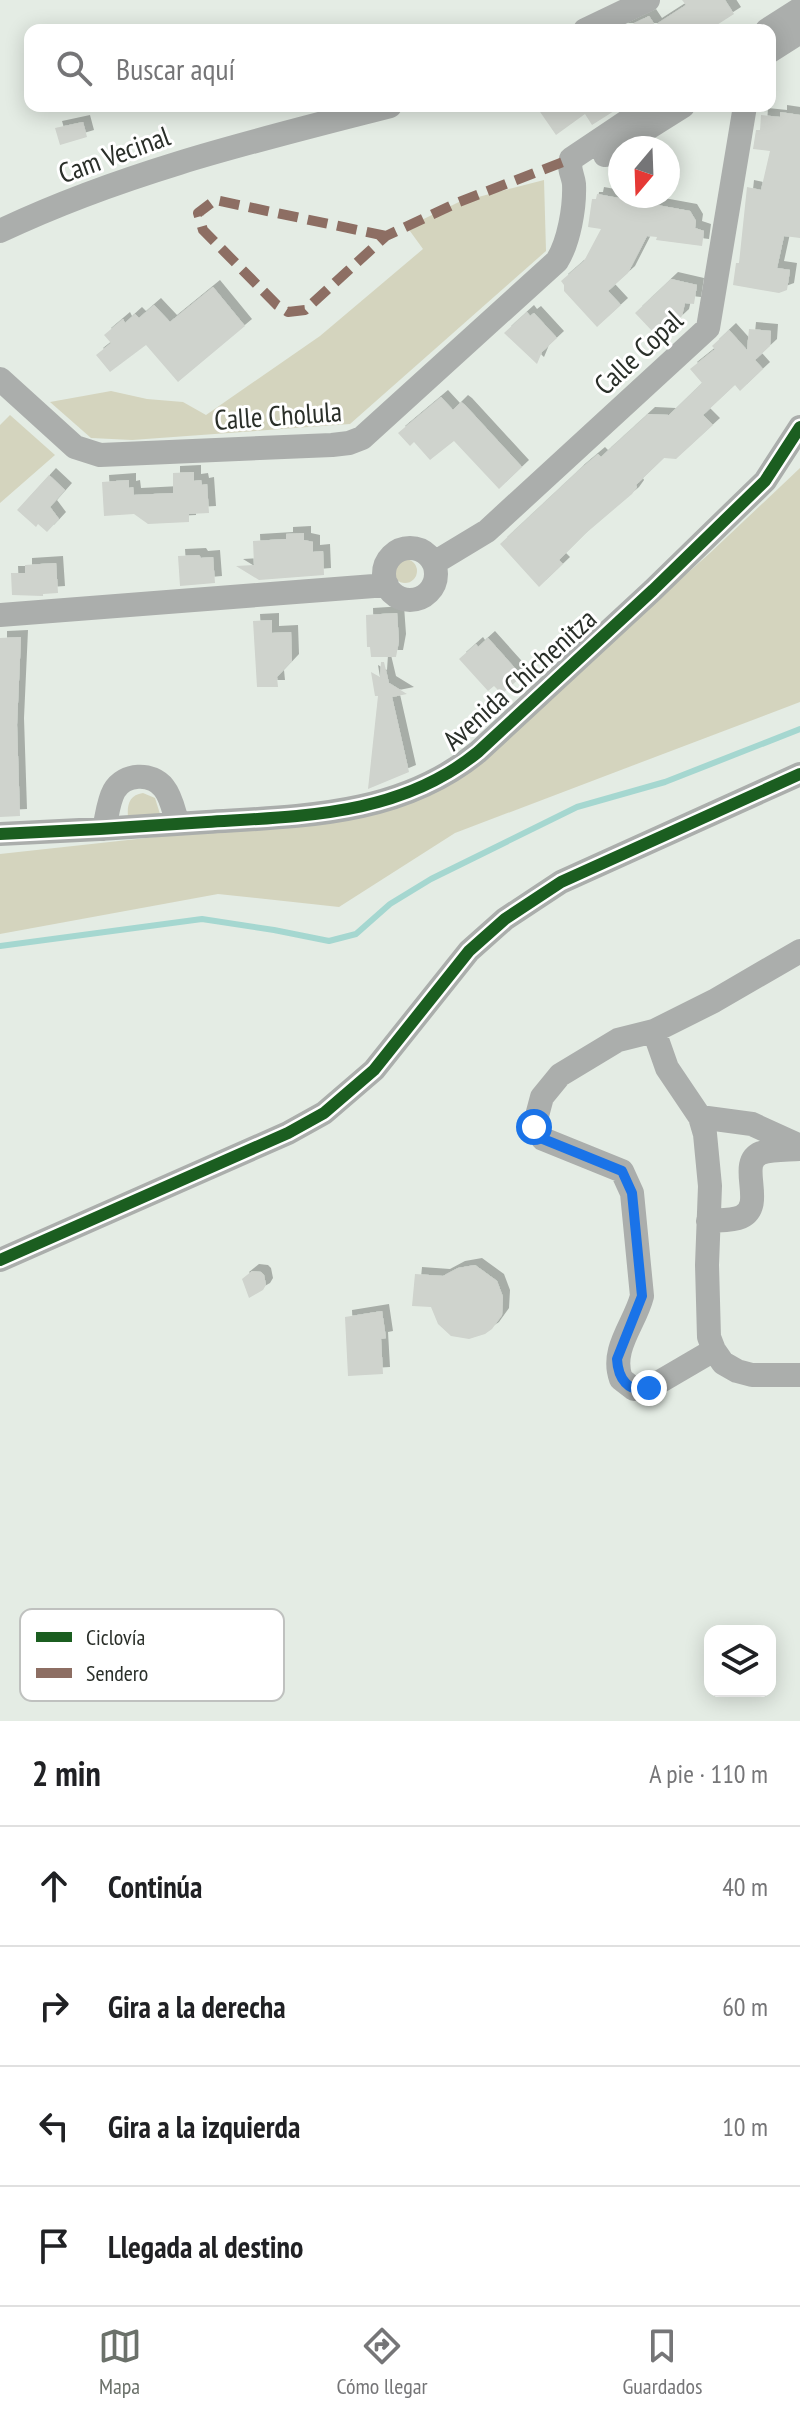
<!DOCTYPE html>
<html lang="es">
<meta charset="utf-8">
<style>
:root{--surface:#fff;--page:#f2f2f2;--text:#202124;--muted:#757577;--line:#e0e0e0;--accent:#6b716a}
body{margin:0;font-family:"PT Sans Narrow",sans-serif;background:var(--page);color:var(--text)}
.controls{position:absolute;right:24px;bottom:24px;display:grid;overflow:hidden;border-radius:16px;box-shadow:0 4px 20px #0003}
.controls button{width:72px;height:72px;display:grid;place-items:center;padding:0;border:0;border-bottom:2px solid var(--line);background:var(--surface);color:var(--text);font:40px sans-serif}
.compass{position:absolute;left:608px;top:136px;width:72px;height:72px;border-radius:50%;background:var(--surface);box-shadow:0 4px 20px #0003;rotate:199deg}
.stop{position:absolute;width:24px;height:24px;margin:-18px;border:6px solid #1a73e8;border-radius:50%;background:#fff}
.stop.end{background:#1a73e8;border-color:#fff;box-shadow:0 2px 8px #0008}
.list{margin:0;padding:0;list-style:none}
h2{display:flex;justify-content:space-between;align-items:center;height:104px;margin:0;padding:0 32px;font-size:34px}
h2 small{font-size:26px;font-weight:400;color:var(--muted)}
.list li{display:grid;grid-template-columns:52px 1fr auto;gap:24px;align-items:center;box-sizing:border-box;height:120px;padding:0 32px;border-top:2px solid var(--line)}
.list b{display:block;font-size:30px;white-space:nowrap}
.list em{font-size:26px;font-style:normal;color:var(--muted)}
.icon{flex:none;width:44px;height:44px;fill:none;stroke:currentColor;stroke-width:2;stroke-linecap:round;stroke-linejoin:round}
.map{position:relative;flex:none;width:800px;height:1721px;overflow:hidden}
.search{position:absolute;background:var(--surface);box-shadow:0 4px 20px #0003;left:24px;right:24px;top:24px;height:88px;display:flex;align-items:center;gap:20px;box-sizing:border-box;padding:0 28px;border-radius:16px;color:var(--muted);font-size:30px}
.sheet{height:584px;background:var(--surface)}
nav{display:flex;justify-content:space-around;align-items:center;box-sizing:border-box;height:112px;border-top:2px solid var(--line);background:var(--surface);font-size:22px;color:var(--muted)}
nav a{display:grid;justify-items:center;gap:4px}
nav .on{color:var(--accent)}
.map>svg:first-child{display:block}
.green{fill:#d4d4be}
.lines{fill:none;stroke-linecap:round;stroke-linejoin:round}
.stream{stroke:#a5d7d0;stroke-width:6}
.building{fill:#cfd3cd;filter:url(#shadow)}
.minor{stroke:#abaeac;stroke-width:24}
.quiet{stroke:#8d6e63;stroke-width:10;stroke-dasharray:20 10;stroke-linecap:butt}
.cycleway-casing{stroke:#fff;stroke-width:17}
.cycleway{stroke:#1b5e20;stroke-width:12}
.route{stroke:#1a73e8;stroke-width:10}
.labels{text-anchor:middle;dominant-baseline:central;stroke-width:6;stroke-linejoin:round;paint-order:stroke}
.street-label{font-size:28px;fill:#2a2f29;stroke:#fff}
.key{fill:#fff;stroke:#bfc1bf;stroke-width:2}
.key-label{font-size:22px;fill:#2a2f29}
</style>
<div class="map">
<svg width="800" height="1721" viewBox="0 0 800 1721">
<defs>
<filter id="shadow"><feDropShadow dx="7" dy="-7" stdDeviation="0" flood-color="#0004"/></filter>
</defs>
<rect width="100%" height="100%" fill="#e4ece4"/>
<path class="green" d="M 544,180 L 546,251 L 350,424 L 132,440 L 91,438 L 50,402 L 111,391 L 147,399 L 183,402 L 206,415 L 320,336 L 423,249 L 407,227 L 459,202 Z
M 10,415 L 55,455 L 0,503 L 0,425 Z
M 800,468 L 800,702 L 455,833 L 339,907 L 218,894 L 0,934 L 0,854 L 346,816 L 453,781 L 710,553 Z
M393 571a12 12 0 1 1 24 0a12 12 0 1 1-24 0Z
M 143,793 L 155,798 L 160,814 L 128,817 C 127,805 129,795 143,793 Z"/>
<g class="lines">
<path class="stream" d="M 0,946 L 202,919 L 274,930 L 329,941 L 356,934 L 390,904 L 431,879 L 577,807 L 665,782 L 800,729"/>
</g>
<path class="building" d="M 682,0 L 725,0 L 734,14 L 709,30 L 620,30 L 649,16 L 655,25 L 686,5 Z
M 536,106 L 622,106 L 592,125 L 585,114 L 556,135 Z
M 780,112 L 800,115 L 800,238 L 784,236 L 777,268 L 790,270 L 787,290 L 779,293 L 733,285 L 736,263 L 739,263 L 747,187 L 761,190 L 770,151 L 753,149 L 756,130 L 760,130 L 761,115 L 780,117 Z
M 83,122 L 87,137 L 60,145 L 55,128 Z
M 597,194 L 690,211 L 696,221 L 695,228 L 704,231 L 702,246 L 656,240 L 657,237 L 647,236 L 628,273 L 608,291 L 621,305 L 597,327 L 564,291 L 564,285 L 561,281 L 584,261 L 601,229 L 588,227 L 592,199 L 596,199 Z
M 671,279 L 697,285 L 694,304 L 685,303 L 682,316 L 667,330 L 661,325 L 653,332 L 635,313 Z
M 213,287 L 245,326 L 178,382 L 146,345 L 110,372 L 96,355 L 111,343 L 104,335 L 123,319 L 125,323 L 135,314 L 139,318 L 154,305 L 170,322 Z
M 527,312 L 530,316 L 534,313 L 557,338 L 542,352 L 537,364 L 504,333 Z
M 749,329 L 771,331 L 770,346 L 755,360 L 763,369 L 740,391 L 735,385 L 703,415 L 713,425 L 676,459 L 664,458 L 636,485 L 637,487 L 632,494 L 585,534 L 559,560 L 563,564 L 539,587 L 500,544 L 579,470 L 598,454 L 601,457 L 648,414 L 669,415 L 702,383 L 690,369 L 715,349 L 712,346 L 729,330 L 747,350 Z
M 441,397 L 453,410 L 461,402 L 465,405 L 522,467 L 499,489 L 454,441 L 430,460 L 414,442 L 410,446 L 398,433 Z
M 194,472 L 194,481 L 201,480 L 202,485 L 207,484 L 209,513 L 189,514 L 189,522 L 148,524 L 134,514 L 104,516 L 102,482 L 129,480 L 129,488 L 133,487 L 134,495 L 173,493 L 173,473 Z
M 49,475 L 65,490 L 50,507 L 59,519 L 47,532 L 38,524 L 36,527 L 17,510 Z
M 304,533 L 304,540 L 313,542 L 313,552 L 323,551 L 324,575 L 259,580 L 236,566 L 254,565 L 253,541 L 286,539 L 286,534 Z
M 199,555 L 201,558 L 213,557 L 215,583 L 180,586 L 178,556 Z
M 56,563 L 58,593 L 43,594 L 43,596 L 12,595 L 11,573 L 25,573 L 25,565 Z
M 397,613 L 399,641 L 396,657 L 371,657 L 370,647 L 367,647 L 366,615 Z
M 272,620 L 272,633 L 291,632 L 292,661 L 277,677 L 278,687 L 257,687 L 253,621 Z
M 21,637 L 17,725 L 20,816 L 0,817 L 0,638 Z
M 488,638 L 522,676 L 502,694 L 494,686 L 488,691 L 459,659 L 476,644 L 478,647 Z
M 381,662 L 384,662 L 389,683 L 407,694 L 392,697 L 409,772 L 368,789 L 378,696 L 375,696 L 371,672 L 380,677 Z
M 475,1265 L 497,1281 L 503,1297 L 502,1315 L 492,1329 L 485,1334 L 469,1339 L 451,1336 L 438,1324 L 431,1307 L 412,1306 L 415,1274 L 443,1276 L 458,1268 Z
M 252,1271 L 261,1272 L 264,1275 L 266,1285 L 263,1290 L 249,1298 L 242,1279 Z
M 382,1311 L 386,1338 L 381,1339 L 383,1374 L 348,1376 L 345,1317 Z"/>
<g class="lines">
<path class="minor" d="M 585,30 L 648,0
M 767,30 L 800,9
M 770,51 L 800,32
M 605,155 L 683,106
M 0,231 C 124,172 257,140 390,106
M 0,379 L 75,447 L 100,455 L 332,445 L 349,443 L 362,438 L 557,261 C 569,242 575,207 574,184 C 573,175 568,169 571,159 L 650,106
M384 574a26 26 0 1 1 52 0a26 26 0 1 1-52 0Z
M 434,563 L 487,531 L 708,328 L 745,106
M 0,615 L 387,585
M 104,829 C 107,817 108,802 114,791 C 124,773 152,772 164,788 C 172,798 174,813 178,824
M 0,834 C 69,831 138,827 207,822 C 302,816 400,816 478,752 L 653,590 L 765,481 L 800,427
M 654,1031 L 667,1068 L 700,1117 L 705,1134 L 710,1186 L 707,1265 L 709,1337 L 714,1350 L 723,1363 L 737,1371 L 752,1375 L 800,1375
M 700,1117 L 752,1124 L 800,1146
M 708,1221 C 718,1220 732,1221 741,1217 C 767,1205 736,1163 761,1153 C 772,1149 788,1150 800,1149
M 0,1260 L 288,1133 L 324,1113 L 374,1070 L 469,951 L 505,919 L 561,882 L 800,774
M 714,1350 L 649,1388 L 634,1389 L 621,1379 C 610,1349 635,1324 642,1296 L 632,1193 L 622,1171 L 543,1139 L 534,1127 L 542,1097 L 560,1075 L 618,1040 L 654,1031 L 714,1001 L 800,951"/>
<path class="quiet" d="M 386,236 L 215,200 L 198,213 L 203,230 L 277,305 L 288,312 L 305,310 L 386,236 L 459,202 L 571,159"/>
<defs>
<path id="cycleway" d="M 0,834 C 69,831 138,827 207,822 C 302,816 400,816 478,752 L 653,590 L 765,481 L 800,427
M 0,1260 L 288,1133 L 324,1113 L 374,1070 L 469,951 L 505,919 L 561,882 L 800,774"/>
</defs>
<use href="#cycleway" class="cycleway-casing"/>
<use href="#cycleway" class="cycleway"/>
</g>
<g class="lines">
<path class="route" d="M 534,1127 L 543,1139 L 622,1171 L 632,1193 L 642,1296 L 617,1359 C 618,1378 628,1394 649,1388"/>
</g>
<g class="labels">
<g class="street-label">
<text transform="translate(114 154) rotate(-20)">Cam Vecinal</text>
<text transform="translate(638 352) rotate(-43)">Calle Copal</text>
<text transform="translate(278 415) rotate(-4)">Calle Cholula</text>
<text transform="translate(519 679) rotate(-42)">Avenida Chichenitza</text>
</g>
</g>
<rect x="20" y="1609" width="264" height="92" rx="12" class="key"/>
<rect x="36" y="1632" width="36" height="10" fill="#1b5e20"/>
<rect x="36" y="1668" width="36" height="10" fill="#8d6e63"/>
<g class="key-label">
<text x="86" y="1645">Ciclovía</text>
<text x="86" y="1681">Sendero</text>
</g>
</svg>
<div class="controls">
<button><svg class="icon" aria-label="layers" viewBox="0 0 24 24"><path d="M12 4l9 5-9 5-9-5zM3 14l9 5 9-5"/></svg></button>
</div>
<svg class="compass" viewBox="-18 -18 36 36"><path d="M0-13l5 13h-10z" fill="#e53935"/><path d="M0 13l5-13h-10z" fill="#757577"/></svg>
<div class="stop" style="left:534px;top:1127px"></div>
<div class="stop end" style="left:649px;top:1388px"></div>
<div class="search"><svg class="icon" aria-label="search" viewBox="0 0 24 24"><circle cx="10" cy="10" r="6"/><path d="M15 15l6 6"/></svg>Buscar aquí</div>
</div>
<section class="sheet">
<h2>2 min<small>A pie · 110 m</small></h2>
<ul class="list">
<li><svg class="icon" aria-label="ahead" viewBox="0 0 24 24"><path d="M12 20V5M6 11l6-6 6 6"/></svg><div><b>Continúa</b></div><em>40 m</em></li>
<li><svg class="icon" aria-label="right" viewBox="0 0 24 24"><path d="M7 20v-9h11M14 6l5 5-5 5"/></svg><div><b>Gira a la derecha</b></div><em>60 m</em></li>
<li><svg class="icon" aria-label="left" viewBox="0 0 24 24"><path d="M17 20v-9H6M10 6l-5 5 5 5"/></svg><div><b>Gira a la izquierda</b></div><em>10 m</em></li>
<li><svg class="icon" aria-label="arrive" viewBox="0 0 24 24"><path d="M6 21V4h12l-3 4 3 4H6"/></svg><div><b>Llegada al destino</b></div></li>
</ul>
</section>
<nav>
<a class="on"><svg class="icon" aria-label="map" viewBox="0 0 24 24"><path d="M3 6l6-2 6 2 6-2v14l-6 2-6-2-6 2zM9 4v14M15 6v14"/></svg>Mapa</a>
<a><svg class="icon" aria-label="directions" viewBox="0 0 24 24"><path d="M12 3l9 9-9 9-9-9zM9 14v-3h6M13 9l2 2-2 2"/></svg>Cómo llegar</a>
<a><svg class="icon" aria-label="saved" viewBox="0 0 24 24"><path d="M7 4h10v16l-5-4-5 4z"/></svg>Guardados</a>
</nav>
